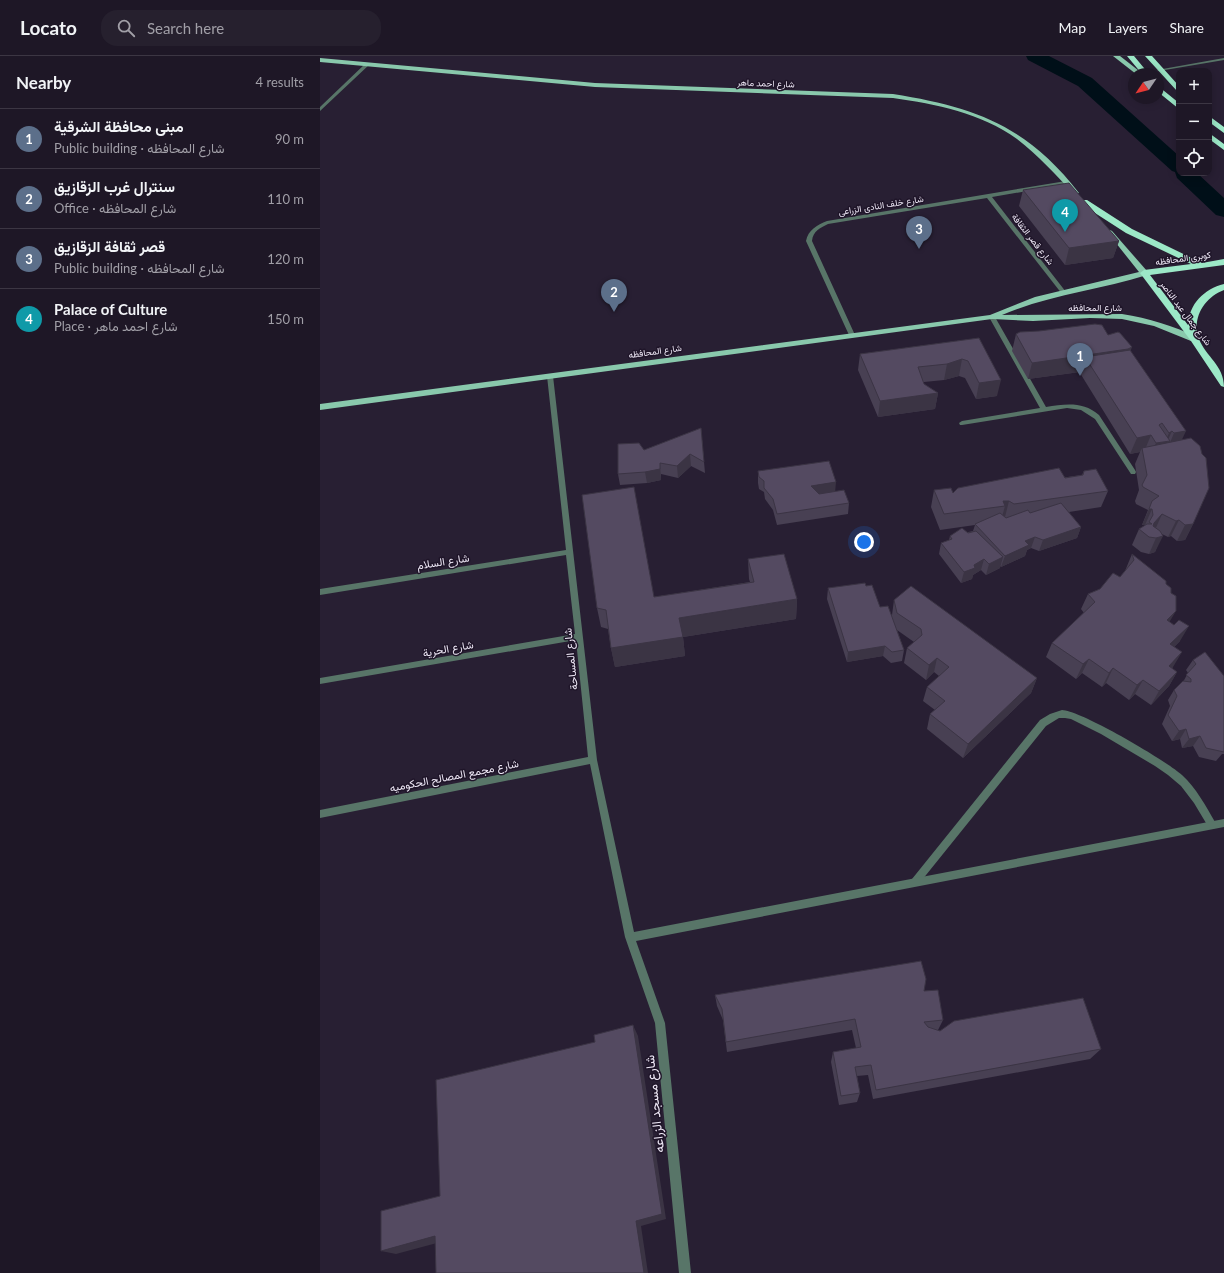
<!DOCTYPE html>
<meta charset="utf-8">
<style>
:root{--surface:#1e1726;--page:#26202e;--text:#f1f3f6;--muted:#a19fa7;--line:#3c3643;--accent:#f99f4d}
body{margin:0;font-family:Lato,Vazirmatn,sans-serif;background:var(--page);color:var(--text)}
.controls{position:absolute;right:12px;top:12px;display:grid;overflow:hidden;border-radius:8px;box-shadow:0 2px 10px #0003}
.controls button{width:36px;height:36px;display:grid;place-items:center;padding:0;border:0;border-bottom:1px solid var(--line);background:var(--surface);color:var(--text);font:20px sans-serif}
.compass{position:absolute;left:808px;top:12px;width:36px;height:36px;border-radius:50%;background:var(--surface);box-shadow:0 2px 10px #0003;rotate:235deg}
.you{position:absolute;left:544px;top:486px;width:14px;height:14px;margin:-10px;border:3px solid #fff;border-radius:50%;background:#1a73e8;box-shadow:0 0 0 6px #1a73e833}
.badge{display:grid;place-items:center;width:26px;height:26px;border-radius:50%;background:var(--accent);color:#fff;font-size:13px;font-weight:700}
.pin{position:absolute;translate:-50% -33px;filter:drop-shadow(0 1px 2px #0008)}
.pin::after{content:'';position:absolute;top:21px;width:14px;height:12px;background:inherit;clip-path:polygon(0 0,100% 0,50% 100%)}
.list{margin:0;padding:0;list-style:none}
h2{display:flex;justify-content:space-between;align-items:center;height:52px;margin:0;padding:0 16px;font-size:17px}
h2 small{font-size:13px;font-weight:400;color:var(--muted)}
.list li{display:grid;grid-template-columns:26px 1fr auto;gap:12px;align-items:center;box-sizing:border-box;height:60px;padding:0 16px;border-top:1px solid var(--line)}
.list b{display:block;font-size:15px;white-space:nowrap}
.list p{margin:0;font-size:13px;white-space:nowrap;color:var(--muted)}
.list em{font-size:13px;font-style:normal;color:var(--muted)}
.icon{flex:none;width:22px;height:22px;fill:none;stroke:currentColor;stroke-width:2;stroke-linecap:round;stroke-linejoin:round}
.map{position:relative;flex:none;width:904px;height:1217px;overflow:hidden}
header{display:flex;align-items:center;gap:24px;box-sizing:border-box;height:56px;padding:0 20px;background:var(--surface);border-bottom:1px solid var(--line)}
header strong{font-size:19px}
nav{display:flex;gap:22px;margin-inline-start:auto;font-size:14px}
.search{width:280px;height:36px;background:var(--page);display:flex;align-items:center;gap:10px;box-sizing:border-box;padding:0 14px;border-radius:16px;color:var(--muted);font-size:15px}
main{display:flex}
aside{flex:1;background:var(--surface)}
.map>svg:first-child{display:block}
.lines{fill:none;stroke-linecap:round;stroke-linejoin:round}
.canal{fill:#000f18;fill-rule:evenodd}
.lane{fill:#587568;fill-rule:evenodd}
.street{fill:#587568;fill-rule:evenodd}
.primary{fill:#89c8ac;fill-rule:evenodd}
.highway{fill:#9ce8c7;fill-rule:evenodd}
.wall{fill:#484053}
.shaded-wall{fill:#3b3444}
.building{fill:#544a61;stroke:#3b3444}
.labels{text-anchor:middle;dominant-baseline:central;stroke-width:3;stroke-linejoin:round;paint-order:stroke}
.far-street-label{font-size:9px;fill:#eee8f6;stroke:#1f1529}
.street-label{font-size:11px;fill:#eee8f6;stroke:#1f1529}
.near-street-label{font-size:13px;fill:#eee8f6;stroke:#1f1529}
</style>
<header>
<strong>Locato</strong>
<div class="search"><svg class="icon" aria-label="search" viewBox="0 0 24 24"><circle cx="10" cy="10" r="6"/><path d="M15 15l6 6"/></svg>Search here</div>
<nav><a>Map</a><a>Layers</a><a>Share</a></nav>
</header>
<main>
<aside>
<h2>Nearby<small>4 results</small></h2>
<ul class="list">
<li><span class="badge" style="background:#5c6f8a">1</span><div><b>مبنى محافظة الشرقية</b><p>Public building · شارع المحافظه</p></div><em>90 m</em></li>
<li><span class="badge" style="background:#5c6f8a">2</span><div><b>سنترال غرب الزقازيق</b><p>Office · شارع المحافظه</p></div><em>110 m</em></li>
<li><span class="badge" style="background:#5c6f8a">3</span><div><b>قصر ثقافة الزقازيق</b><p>Public building · شارع المحافظه</p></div><em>120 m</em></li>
<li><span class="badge" style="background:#0f9aa8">4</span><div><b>Palace of Culture</b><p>Place · شارع احمد ماهر</p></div><em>150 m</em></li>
</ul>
</aside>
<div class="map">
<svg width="904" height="1217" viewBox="0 0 904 1217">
<rect width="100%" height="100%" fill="#281f33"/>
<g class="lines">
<path class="canal" d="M 706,0 L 729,0 L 772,22 L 859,100 L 859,117 L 877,117 L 904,142 L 904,161 L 896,159 L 857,122 L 855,116 L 852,115 L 758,30 L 708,4 Z"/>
<path class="lane" d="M 746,125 L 749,127 L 748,128 L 672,141 L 746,236 L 746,238 L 742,238 L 667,142 L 508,168 C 500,172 493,175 492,185 L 535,279 L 532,281 L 529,279 L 486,185 C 488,174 497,169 507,165 Z
M 672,259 L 675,261 L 726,351 C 745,348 763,345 779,359 L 815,414 L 816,416 L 815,418 L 811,418 L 775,363 L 761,354 L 747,352 L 642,369 L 640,369 L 639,367 L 642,365 L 720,352 L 669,261 Z
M 742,654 C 762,655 845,704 862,719 C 876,732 886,750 895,766 L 896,769 L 895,772 L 892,773 L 889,772 L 874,747 L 861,730 L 848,719 L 835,710 L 781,678 L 751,663 L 745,662 L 739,662 L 726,670 L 598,829 L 595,830 L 592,829 L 590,826 L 592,823 L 720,664 L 730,658 Z"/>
<path class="street" d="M 904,2 L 904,4 L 839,15 L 837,14 Z
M 46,7 L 50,8 L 0,55 L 0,51 Z
M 230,318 L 233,320 L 277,704 L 314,876 L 904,763 L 904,771 L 316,885 L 345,967 L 371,1217 L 359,1217 L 335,967 L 305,881 L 270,708 L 0,762 L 0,754 L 268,701 L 256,584 L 0,628 L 0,622 L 255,578 L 246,499 L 0,539 L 0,533 L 246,494 L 227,320 Z"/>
<path class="primary" d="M 793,0 L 800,0 L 823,18 L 816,18 Z
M 0,2 L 275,27 L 573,38 C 655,51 707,70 759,137 L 754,138 C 736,119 718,99 697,83 C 661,57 616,48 573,42 L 275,31 L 0,6 Z
M 790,174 L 792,175 L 827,215 L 827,219 C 779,234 728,239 682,259 L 802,258 C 829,262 853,270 877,281 L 877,285 L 871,285 L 834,270 L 802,263 L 770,262 L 713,265 L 672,263 L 0,354 L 0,348 L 670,259 L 715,241 L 819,216 L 788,177 L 787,176 Z"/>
<path class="highway" d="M 807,0 L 814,0 L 829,18 L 822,18 Z
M 825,0 L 832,0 L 859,30 L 859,36 L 857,35 Z
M 838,30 L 859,47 L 859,53 L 838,36 Z
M 889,60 L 904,71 L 904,77 L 889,66 Z
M 889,77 L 904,88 L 904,94 L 889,83 Z
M 761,144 L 767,144 L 812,173 L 882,207 L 904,203 L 904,209 L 830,219 L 868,269 C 869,248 884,233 904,228 L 904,234 C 885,241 871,262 879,283 C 886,301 904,309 904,331 L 901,330 L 871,285 L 820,217 L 824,214 L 871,208 L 806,177 L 761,148 Z"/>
</g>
<path class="wall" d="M 703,134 L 799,185 L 793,202 L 745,209 L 699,150 Z
M 719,275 L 788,279 L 810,295 L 862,384 L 873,468 L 865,484 L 857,485 L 851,480 L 848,481 L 842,478 L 835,496 L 829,498 L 821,496 L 812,489 L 819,473 L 825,470 L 825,469 L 822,469 L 828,454 L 816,448 L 815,445 L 819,434 L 815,408 L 820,396 L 810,398 L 760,317 L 760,316 L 708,323 L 692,295 L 696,278 Z
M 659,282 L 677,340 L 656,343 L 645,322 L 639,320 L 624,324 L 604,326 L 604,328 L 618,337 L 615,353 L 558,361 L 538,314 L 540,298 Z
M 381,372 L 385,417 L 371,410 L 358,422 L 341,418 L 341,424 L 327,427 L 300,429 L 298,418 L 324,394 Z
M 438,415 L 516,435 L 529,447 L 528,458 L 457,469 L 453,454 L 445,443 L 444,436 L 439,433 L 438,427 Z
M 764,415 L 788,435 L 781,451 L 749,456 L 761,471 L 757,482 L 719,495 L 711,492 L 707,494 L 705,500 L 681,511 L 680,510 L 680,512 L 666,519 L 661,514 L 653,519 L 652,523 L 641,527 L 619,498 L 621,487 L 629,484 L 630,480 L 653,475 L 655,469 L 620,474 L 611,451 L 614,434 L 633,437 L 762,419 Z
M 812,498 L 860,585 L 854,591 L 853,611 L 852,612 L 857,616 L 849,630 L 831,649 L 815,638 L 809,644 L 786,627 L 782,631 L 762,617 L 756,623 L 726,601 L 732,587 L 764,557 L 761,553 L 768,538 L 780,533 L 800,521 L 805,515 Z
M 428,503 L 477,543 L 476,563 L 363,581 L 365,600 L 295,611 L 291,592 L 288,573 L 281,571 L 277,552 L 334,541 L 430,526 L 429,523 Z
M 546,530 L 560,551 L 572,559 L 574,544 L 717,622 L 711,637 L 643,702 L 607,673 L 610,658 L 615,654 L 603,645 L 607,631 L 619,620 L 614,616 L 606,624 L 584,607 L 587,592 L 594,586 L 577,574 L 584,594 L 582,605 L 571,607 L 563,600 L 527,606 L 507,543 L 508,532 Z
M 873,604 L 904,620 L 904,698 L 902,698 L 896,705 L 879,701 L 873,690 L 862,692 L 860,683 L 852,685 L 842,668 L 850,650 L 848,644 L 854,634 L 863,626 L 868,617 L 866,614 Z
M 604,935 L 623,964 L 618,974 L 620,975 L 781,993 L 770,1003 L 553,1043 L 548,1019 L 537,1020 L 540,1037 L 537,1046 L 519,1049 L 511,1006 L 513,996 L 536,992 L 532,974 L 407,996 L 403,964 L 397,950 L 395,939 Z"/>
<path class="shaded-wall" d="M 799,185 L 793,202 L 745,209 L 749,192 Z
M 812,291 L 806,308 L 765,301 L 760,316 L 708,323 L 712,307 Z
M 642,303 L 639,320 L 624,324 L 627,308 Z
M 681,324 L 677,340 L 656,343 L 659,327 Z
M 618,337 L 615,353 L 558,361 L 560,345 Z
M 852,375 L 847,386 L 850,385 L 843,401 L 829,404 L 836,387 L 845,386 L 849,377 Z
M 866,375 L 858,392 L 847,394 L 854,377 Z
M 831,379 L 824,396 L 822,392 L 820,396 L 810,398 L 817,382 Z
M 370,398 L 371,410 L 358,422 L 357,410 Z
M 340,407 L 341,424 L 327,427 L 325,416 Z
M 516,426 L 515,437 L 490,441 L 491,430 Z
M 683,445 L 689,445 L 685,461 L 682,461 L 685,450 Z
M 829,453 L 832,453 L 825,469 L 822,469 Z
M 842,458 L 835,474 L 828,480 L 834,467 Z
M 859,464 L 851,480 L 848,481 L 856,465 Z
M 873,468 L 865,484 L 857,485 L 865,469 Z
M 761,471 L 757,482 L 719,495 L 723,484 Z
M 843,480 L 835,496 L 829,498 L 836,482 Z
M 715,481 L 711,492 L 707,494 L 705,500 L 681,511 L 685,500 L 705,485 Z
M 683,501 L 680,512 L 666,519 L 669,508 Z
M 664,503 L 661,514 L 653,519 L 652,523 L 641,527 L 644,516 L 654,509 Z
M 477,543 L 476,563 L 363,581 L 365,600 L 295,611 L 291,592 L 359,562 Z
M 856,555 L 847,570 L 847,564 Z
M 869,570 L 860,585 L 842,603 L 850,588 Z
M 565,590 L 563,600 L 527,606 L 528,596 Z
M 862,596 L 853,611 L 841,624 L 849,610 Z
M 617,602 L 614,616 L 606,624 L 609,609 Z
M 769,603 L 762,617 L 756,623 L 763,608 Z
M 793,612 L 786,627 L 782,631 L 789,617 Z
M 857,616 L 849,630 L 831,649 L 839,635 Z
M 717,622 L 711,637 L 643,702 L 648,688 Z
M 823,624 L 815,638 L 809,644 L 817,629 Z
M 866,673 L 860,683 L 852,685 L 859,675 Z
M 880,680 L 873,690 L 862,692 L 869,683 Z
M 313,969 L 318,980 L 346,1163 L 321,1170 L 328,1217 L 324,1217 L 316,1165 Z
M 115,1180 L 128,1184 L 76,1198 L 61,1195 Z"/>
<path class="building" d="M 749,127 L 799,185 L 749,192 L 703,134 Z
M 775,268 L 782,269 L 788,279 L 798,276 L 800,277 L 812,291 L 808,293 L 712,307 L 696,278 L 700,276 L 719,275 Z
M 659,282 L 681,324 L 659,327 L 648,305 L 642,303 L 627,308 L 598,311 L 604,328 L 618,337 L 560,345 L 540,298 Z
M 810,294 L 866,375 L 854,377 L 852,375 L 849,377 L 842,367 L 839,369 L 850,385 L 836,387 L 831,379 L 817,382 L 765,301 Z
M 381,372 L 384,406 L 370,398 L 357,410 L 340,407 L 340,413 L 325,416 L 298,418 L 298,388 L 319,387 L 324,394 Z
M 871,382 L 880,390 L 882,398 L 886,402 L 889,432 L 873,468 L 865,469 L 859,464 L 856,465 L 842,458 L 834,467 L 833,470 L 840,475 L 843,480 L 836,482 L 829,481 L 819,473 L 827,468 L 832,468 L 829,466 L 833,459 L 832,453 L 829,453 L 832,445 L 839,440 L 823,431 L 822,429 L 827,419 L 822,392 Z
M 509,405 L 516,426 L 491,430 L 499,438 L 524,434 L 529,447 L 457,458 L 453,443 L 444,432 L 444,425 L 439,421 L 438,415 Z
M 739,412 L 745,422 L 763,419 L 764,415 L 776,413 L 788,435 L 694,448 L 689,445 L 683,445 L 685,450 L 624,458 L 614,434 L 631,432 L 633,437 L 638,432 Z
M 314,431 L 334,541 L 434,526 L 428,503 L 464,498 L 477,543 L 359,562 L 363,581 L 291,592 L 286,554 L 277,552 L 262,439 Z
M 741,447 L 761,471 L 723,484 L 715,481 L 705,485 L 709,489 L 685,500 L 655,468 L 680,457 L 686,462 L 708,454 L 710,457 Z
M 642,472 L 648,477 L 656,475 L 683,501 L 669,508 L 664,503 L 654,509 L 655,512 L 644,516 L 621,487 L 632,483 L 630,480 Z
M 812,498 L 846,525 L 846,528 L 851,532 L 851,537 L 856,540 L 856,555 L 847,564 L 854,569 L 859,564 L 869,570 L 850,588 L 862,596 L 849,610 L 857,616 L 839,635 L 823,624 L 817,629 L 793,612 L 789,617 L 769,603 L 763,608 L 732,587 L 775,546 L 768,538 L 780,533 L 793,517 L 800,521 L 814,504 Z
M 545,527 L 546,530 L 552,529 L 560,551 L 568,550 L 584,594 L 572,596 L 565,590 L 528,596 L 508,532 Z
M 591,530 L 717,622 L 648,688 L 610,658 L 625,645 L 607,631 L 629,611 L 617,602 L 609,609 L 587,592 L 602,579 L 601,573 L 577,557 L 574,544 Z
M 885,596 L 904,620 L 904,696 L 886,692 L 880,680 L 869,683 L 866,673 L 859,675 L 848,659 L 857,640 L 854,634 L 863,625 L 871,626 L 871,623 L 866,619 L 876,608 L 873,604 Z
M 601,905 L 606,923 L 604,935 L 618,934 L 623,964 L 604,966 L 608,971 L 620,975 L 634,965 L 763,942 L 781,993 L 556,1034 L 551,1009 L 535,1011 L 540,1037 L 521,1040 L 513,996 L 541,991 L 535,963 L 406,986 L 402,953 L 395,939 Z
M 313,969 L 342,1158 L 316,1165 L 324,1217 L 116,1217 L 115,1180 L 61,1195 L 61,1155 L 120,1140 L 116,1024 L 275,986 L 274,979 Z"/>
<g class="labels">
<g class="far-street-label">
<text transform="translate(446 27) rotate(2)">شارع احمد ماهر</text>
<text transform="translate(561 149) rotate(-9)">شارع خلف النادى الزراعى</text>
<text transform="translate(713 183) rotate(52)">شارع قصر الثقافة</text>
<text transform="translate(863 202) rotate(-8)">كوبرى المحافظه</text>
<text x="775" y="251">شارع المحافظه</text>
<text transform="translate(866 257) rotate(53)">شارع جمال عبد الناصر</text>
<text transform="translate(335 295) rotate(-8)">شارع المحافظه</text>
</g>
<g class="street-label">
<text transform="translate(123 505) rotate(-9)">شارع السلام</text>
<text transform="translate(128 592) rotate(-10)">شارع الحرية</text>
<text transform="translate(250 603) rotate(-96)">شارع المساحة</text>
<text transform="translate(134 719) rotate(-11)">شارع مجمع المصالح الحكوميه</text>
</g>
<g class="near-street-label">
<text transform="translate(334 1048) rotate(-96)">شارع مسجد الزراعه</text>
</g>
</g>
</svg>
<div class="controls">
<button>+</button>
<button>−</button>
<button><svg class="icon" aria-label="locate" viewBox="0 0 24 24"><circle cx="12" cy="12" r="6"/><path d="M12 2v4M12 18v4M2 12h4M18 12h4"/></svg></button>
</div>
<svg class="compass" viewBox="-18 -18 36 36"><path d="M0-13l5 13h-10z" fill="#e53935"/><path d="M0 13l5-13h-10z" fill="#a19fa7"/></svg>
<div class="you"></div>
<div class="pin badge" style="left:760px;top:320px;background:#5c6f8a">1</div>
<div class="pin badge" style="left:294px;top:256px;background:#5c6f8a">2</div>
<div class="pin badge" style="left:599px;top:193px;background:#5c6f8a">3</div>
<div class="pin badge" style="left:745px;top:176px;background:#0f9aa8">4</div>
</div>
</main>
